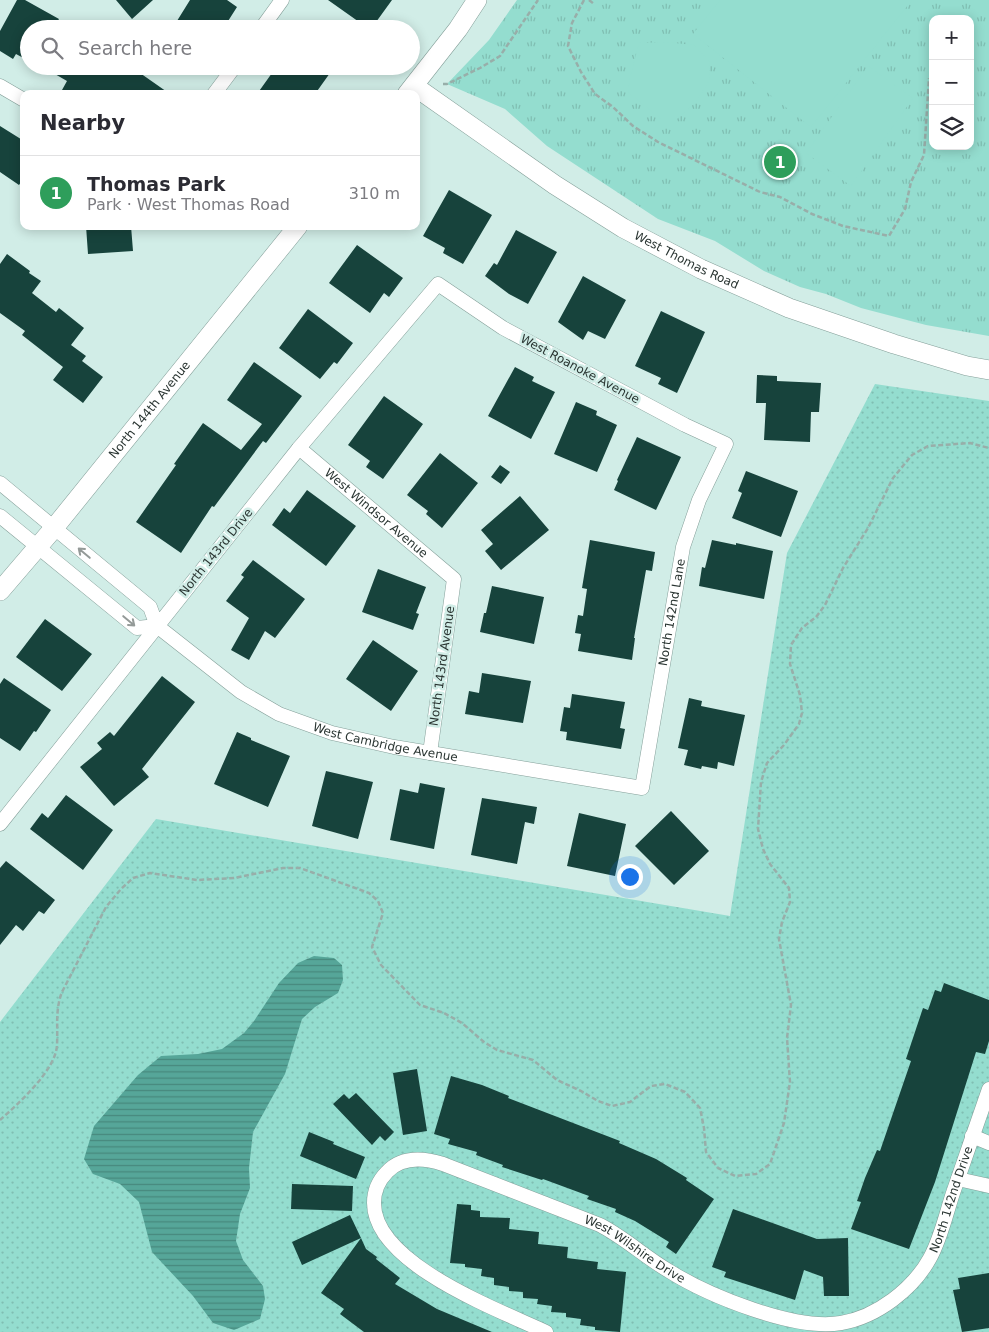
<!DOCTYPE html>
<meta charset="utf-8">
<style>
:root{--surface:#fff;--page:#f7f7f7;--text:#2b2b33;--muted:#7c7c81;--line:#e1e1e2;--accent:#111827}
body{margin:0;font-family:"DejaVu Sans",sans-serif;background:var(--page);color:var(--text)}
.controls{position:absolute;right:15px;top:15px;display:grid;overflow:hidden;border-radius:10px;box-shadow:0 2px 12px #0003}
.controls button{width:45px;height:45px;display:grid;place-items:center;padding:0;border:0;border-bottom:1px solid var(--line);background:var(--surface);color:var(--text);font:25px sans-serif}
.you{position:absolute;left:629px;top:876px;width:18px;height:18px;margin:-12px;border:4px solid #fff;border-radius:50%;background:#1a73e8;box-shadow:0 0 0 8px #1a73e833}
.badge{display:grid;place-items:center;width:32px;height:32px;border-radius:50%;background:var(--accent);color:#fff;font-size:16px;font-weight:700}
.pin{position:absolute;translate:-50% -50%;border:2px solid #fff;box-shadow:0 1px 5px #0006}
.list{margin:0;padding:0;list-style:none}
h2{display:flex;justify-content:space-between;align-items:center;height:65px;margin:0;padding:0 20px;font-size:21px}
h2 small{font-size:16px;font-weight:400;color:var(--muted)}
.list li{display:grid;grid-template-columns:32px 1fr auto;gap:15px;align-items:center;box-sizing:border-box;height:75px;padding:0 20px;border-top:1px solid var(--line)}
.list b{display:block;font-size:19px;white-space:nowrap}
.list p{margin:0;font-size:16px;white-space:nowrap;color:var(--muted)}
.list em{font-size:16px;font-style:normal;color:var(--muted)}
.icon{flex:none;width:28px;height:28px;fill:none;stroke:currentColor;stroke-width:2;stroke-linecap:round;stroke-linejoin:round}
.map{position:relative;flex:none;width:989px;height:1332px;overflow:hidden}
.search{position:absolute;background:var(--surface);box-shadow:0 2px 12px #0003;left:20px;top:20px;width:400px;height:55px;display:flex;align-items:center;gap:12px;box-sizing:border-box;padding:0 18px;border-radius:28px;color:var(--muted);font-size:19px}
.panel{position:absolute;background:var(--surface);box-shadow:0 2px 12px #0003;left:20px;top:90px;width:400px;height:140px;border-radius:10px}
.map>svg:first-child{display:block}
.grass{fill:url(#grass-dots)}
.park{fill:url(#park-tufts);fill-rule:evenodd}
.pitch{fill:#94ddcf}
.water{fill:url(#water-rules)}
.building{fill:#17433c}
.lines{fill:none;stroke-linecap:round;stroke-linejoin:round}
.minor-casing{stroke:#849f99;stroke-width:15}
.secondary-casing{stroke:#849f99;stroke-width:20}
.path{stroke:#98aea9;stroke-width:2.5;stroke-dasharray:5 2.5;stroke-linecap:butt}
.minor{stroke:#fff;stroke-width:14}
.secondary{stroke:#fff;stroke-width:19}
.oneway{stroke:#949a98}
.labels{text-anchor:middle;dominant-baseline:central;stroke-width:5;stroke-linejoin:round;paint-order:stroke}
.street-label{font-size:12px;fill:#2a3532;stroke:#d1ede7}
</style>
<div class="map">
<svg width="989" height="1332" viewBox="0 0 989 1332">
<defs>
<pattern id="grass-dots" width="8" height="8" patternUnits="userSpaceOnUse" patternTransform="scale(1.25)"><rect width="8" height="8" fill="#94ddcf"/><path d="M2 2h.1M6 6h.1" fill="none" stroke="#80beb2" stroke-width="1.8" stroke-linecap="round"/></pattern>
<pattern id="park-tufts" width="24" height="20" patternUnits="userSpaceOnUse" patternTransform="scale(1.25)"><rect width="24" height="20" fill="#94ddcf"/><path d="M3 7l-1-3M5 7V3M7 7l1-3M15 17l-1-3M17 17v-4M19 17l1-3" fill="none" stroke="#80beb2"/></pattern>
<pattern id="water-rules" width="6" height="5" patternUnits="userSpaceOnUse" patternTransform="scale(1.25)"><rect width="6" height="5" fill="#56a699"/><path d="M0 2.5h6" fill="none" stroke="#47887d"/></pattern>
</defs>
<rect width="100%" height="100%" fill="#d1ede7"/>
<path class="grass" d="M 875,384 L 989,401 L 989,1332 L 0,1332 L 0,1022 L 156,819 L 730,916 L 787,553 Z"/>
<path class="park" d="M 517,0 L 989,0 L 989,336 L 926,325 L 861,308 L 826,294 L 800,287 L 764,271 L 715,241 L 658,219 L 547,146 L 505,109 L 447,84 L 489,40 ZM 933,19 L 970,19 L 970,146 L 933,146 Z"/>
<path class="pitch" d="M 720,0 L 912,0 L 811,127 L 693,34 Z
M 665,42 L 694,45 L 710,62 L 709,81 L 696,102 L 677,119 L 661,119 L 628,92 L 630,78 L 639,43 Z
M 868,66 L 913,98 L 851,186 L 806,153 Z"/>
<path class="water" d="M 314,956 L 334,958 L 342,965 L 343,980 L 338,993 L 315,1007 L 302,1019 L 285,1074 L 253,1132 L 249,1168 L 250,1188 L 240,1214 L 236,1241 L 243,1260 L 263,1286 L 265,1299 L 260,1319 L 234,1330 L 213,1323 L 193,1296 L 152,1252 L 139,1202 L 120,1184 L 93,1174 L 84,1159 L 94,1126 L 138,1075 L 161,1056 L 198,1054 L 222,1049 L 244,1033 L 254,1021 L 279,983 L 298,963 Z"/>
<path class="building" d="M 17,0 L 25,0 L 59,19 L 53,29 L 29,29 L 29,61 L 16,54 L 13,59 L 0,51 L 0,31 Z
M 116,0 L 153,0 L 132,19 Z
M 190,0 L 227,0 L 237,7 L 223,29 L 172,29 Z
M 328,0 L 392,0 L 371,29 L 369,29 Z
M 41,66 L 130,66 L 170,94 L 68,94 L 62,90 L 67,81 Z
M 277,66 L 335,66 L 315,94 L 257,94 Z
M 0,126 L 24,141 L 24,178 L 19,185 L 0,172 Z
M 449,190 L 492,215 L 463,264 L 443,253 L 445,248 L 423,236 Z
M 86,226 L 131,226 L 133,251 L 88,254 Z
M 516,230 L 557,252 L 528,304 L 509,294 L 485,276 L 494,263 L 497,265 Z
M 357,245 L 403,278 L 389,297 L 384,293 L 370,313 L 329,283 Z
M 7,254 L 30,271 L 29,273 L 41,281 L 32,293 L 56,312 L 59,308 L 84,328 L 71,345 L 86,356 L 82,361 L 103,377 L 83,403 L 53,380 L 63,367 L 22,335 L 25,331 L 0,313 L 0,264 Z
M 583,276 L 626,300 L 605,339 L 588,331 L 583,340 L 558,322 Z
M 308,309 L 353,343 L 337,364 L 334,362 L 320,379 L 279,348 Z
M 661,311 L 705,332 L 677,393 L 658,384 L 661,378 L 635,366 Z
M 254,362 L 302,396 L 266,443 L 263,441 L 214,507 L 212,506 L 181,553 L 136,522 L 176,465 L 174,464 L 203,423 L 241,450 L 262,424 L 227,400 Z
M 515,367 L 534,377 L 532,381 L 555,392 L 531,439 L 488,416 Z
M 757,375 L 777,376 L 777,381 L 821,383 L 819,412 L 811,412 L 810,442 L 764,440 L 766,403 L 756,403 Z
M 384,396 L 423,424 L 383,479 L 366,467 L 370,461 L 348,445 Z
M 576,402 L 597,411 L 596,415 L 617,425 L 597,472 L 554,454 Z
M 637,437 L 681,457 L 656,510 L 614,490 L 618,481 L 617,480 Z
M 440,453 L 478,483 L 442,528 L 426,514 L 428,511 L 407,495 Z
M 500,465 L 510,472 L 501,484 L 491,477 Z
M 746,471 L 798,491 L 781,537 L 732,518 L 742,493 L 738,491 Z
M 307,490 L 356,526 L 326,566 L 272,525 L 284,508 L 290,513 Z
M 520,496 L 549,530 L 501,570 L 485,551 L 493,544 L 481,530 Z
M 590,540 L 655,552 L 652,571 L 646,570 L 634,638 L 635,638 L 632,660 L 578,651 L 581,634 L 575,633 L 578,615 L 583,616 L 587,589 L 582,588 Z
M 712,540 L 736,545 L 736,543 L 773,551 L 764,599 L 699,586 L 702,567 L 705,568 Z
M 253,560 L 305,599 L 275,638 L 265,631 L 249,660 L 231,650 L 249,618 L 226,601 L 244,577 L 241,575 Z
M 378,569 L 426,587 L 416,613 L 419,614 L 413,630 L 362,612 Z
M 492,586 L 544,597 L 534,644 L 480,632 L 484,613 L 486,613 Z
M 45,619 L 92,654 L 62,691 L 16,657 Z
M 373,640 L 418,671 L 391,711 L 346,679 Z
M 482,673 L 531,681 L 523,723 L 465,714 L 469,691 L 479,693 Z
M 162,676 L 195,702 L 142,769 L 149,777 L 114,806 L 80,767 L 102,749 L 97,743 L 110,732 L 114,736 Z
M 4,678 L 51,710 L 36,732 L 34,731 L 20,751 L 0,738 L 0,684 Z
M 572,694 L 625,702 L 620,728 L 625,729 L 621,749 L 566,740 L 567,732 L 560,731 L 564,707 L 570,708 Z
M 689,698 L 702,701 L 701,706 L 745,715 L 734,766 L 718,762 L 717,769 L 702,766 L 701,769 L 684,765 L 688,750 L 678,748 Z
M 237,732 L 251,738 L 251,740 L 290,756 L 268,807 L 214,784 Z
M 326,771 L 373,782 L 358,839 L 312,826 Z
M 420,783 L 445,788 L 434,849 L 390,840 L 400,789 L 418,793 Z
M 66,795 L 113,830 L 83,870 L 30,829 L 42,813 L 48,818 Z
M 482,798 L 537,807 L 534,824 L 525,822 L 517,864 L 471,855 Z
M 671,811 L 709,851 L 674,885 L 635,846 Z
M 579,813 L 626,824 L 615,876 L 567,866 Z
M 6,861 L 55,900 L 44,914 L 39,911 L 23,931 L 16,925 L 0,945 L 0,868 Z
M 944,983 L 989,1000 L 989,1041 L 985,1054 L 976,1052 L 935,1182 L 909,1249 L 851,1229 L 861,1202 L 857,1201 L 865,1178 L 877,1150 L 880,1151 L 911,1061 L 906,1059 L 923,1008 L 928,1010 L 935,990 L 941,992 Z
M 417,1069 L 427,1131 L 403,1135 L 393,1073 Z
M 451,1076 L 482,1085 L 509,1096 L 508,1098 L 620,1141 L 619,1143 L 656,1159 L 687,1178 L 686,1180 L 714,1199 L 676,1254 L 666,1247 L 669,1242 L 635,1221 L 615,1212 L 616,1209 L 587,1199 L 589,1196 L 543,1179 L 542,1180 L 502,1167 L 503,1165 L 476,1155 L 477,1152 L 448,1144 L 450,1139 L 434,1134 Z
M 356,1093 L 394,1132 L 385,1141 L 380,1136 L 372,1145 L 333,1104 L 344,1094 L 349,1099 Z
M 309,1132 L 334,1142 L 333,1144 L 365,1157 L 356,1179 L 300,1156 Z
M 292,1184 L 353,1186 L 352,1211 L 291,1209 Z
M 457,1204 L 471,1205 L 471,1210 L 480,1211 L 480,1217 L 510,1218 L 509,1229 L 539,1232 L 538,1244 L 568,1247 L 567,1258 L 598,1262 L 597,1269 L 626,1272 L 620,1332 L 595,1330 L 595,1327 L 580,1325 L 581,1319 L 566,1317 L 566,1313 L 551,1312 L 552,1306 L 537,1304 L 538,1299 L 523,1298 L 523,1292 L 509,1291 L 509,1287 L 494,1285 L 494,1278 L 481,1276 L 482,1269 L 465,1267 L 465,1264 L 450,1263 Z
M 733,1209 L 817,1239 L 848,1238 L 849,1296 L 824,1296 L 823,1277 L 804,1270 L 795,1300 L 724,1277 L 726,1272 L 712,1267 Z
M 350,1215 L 361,1238 L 302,1265 L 292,1242 Z
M 361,1238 L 366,1249 L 377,1257 L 376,1259 L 400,1278 L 395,1284 L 437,1309 L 492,1332 L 364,1332 L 340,1314 L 344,1309 L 321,1293 Z
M 989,1273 L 989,1328 L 962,1332 L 953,1290 L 960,1289 L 958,1278 Z"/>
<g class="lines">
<defs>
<g id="minor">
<path d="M 261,29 L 282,0"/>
<path d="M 0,86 L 24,100"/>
<path d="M 214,94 L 235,66"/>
<path id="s1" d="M 299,448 L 454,579 L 430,753"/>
<path id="s2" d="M 0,483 L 150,607 L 157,626 L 241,692 L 279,714 L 332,733 L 394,747 L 642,788 L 683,547 L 699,500 L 726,444 L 685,425 L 503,328 L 438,284 L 299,448 L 0,824"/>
<path d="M 0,516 L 137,628 L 157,626"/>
<path d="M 972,1136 L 989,1143"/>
<path d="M 958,1179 L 989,1186"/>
<path id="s3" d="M 546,1332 C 499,1310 374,1264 374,1203 C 374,1190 378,1181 387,1172 C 402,1156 424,1158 443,1164 L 600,1225 C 625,1238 645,1257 669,1271 C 709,1296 795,1331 841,1323 C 877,1317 913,1289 930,1258 C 941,1238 946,1214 953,1193 C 965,1158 977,1124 989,1089"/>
</g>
<g id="secondary">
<path id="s4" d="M 414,86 L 555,185 L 623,228 L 701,269 L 789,308 L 894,344 L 967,366 L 989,370"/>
<path d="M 407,94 L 458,29 L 477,0"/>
<path id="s5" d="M 0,591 L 54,528 L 298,226"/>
</g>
</defs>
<use href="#minor" class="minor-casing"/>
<use href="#secondary" class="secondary-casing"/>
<path class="path" d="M 584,0 L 572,23 L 568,46 L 581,72 L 595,94 L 613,107 L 633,126 L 658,142 L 760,192 L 780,197 L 812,214 L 843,226 L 889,236 L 905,209 L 911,182 L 924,155 L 929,78
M 589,0 L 594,4
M 443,84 L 447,84 L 480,68 L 500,56 L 538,0
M 0,1120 C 18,1104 56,1070 57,1045 C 58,1026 55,1010 62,992 L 106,907 L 121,889 L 133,878 L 150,873 L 197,880 L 234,878 L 283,868 L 300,868 L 369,893 L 378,901 L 383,913 L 372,947 L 381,965 L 420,1005 L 444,1013 L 462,1023 L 484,1042 L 497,1050 L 533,1060 L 557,1080 L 581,1091 L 598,1101 L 612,1106 L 630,1102 L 651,1086 L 665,1084 L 685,1092 L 700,1108 L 704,1128 L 706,1152 L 718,1168 L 735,1176 L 756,1174 L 770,1164 L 784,1123 L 790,1082 L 787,1038 L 791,1005 L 779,939 L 782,922 L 790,902 L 789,888 L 770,864 L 763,849 L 758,829 L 761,782 L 767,763 L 784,745 L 799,724 L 802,713 L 800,695 L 790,664 L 791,645 L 802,628 L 816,617 L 825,605 L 843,568 L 868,528 L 893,478 L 912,455 L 928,446 L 970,443 L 989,448"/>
<use href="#minor" class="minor"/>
<use href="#secondary" class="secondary"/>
</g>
<defs><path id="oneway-shaft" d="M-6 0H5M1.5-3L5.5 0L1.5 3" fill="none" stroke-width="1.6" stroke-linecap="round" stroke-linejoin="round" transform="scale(1.25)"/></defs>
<g class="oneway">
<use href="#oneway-shaft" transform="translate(84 553) rotate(-140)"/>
<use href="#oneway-shaft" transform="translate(129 621) rotate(40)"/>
</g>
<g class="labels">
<g class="street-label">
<text stroke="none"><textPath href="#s4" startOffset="324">West Thomas Road</textPath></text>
<text transform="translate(580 369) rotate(28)">West Roanoke Avenue</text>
<text stroke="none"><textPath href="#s5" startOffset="235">North 144th Avenue</textPath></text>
<text stroke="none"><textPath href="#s1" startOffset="101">West Windsor Avenue</textPath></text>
<text transform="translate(216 552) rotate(-51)">North 143rd Drive</text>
<text stroke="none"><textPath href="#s2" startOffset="915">North 142nd Lane</textPath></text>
<text transform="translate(442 666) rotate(-82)">North 143rd Avenue</text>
<text stroke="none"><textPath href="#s2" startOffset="476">West Cambridge Avenue</textPath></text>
<text stroke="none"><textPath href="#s3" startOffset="928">North 142nd Drive</textPath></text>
<text stroke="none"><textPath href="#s3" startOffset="529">West Wilshire Drive</textPath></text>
</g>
</g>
</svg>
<div class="controls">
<button>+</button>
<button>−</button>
<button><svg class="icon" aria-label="layers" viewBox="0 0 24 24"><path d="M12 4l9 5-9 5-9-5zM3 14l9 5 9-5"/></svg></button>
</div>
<div class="you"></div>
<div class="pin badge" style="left:780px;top:162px;background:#2e9e5b">1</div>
<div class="search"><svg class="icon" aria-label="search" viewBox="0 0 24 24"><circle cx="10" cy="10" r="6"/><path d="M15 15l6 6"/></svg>Search here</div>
<section class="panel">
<h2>Nearby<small></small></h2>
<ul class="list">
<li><span class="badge" style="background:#2e9e5b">1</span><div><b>Thomas Park</b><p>Park · West Thomas Road</p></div><em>310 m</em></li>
</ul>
</section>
</div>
